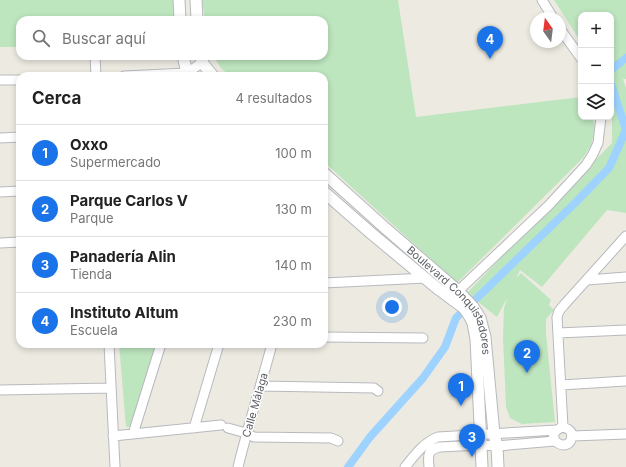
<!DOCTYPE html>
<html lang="es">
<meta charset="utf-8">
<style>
:root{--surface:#fff;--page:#f2f2f2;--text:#222;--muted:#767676;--line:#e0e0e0;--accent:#1a73e8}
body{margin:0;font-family:Inter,sans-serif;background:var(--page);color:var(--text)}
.controls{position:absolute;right:12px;top:12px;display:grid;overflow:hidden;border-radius:8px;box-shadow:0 2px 6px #0003}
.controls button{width:36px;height:36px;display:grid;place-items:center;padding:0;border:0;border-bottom:1px solid var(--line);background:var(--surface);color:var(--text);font:20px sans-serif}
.compass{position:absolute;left:530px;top:12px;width:36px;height:36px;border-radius:50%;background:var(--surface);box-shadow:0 2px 6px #0003;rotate:346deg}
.you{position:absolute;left:392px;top:307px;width:14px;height:14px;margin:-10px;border:3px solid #fff;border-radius:50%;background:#1a73e8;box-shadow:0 0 0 6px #1a73e833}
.badge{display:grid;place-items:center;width:26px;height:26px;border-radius:50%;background:var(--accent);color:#fff;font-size:13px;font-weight:700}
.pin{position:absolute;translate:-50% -33px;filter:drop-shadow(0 1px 2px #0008)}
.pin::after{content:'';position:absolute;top:21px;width:14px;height:12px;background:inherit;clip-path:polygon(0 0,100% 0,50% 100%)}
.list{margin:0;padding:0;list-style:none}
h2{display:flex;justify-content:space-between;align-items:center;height:52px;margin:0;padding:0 16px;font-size:17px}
h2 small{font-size:13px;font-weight:400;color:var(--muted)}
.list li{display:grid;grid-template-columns:26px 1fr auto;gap:12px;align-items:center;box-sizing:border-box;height:56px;padding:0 16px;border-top:1px solid var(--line)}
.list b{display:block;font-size:15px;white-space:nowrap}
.list p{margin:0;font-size:13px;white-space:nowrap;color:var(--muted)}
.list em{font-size:13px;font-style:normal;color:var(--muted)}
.icon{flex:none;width:22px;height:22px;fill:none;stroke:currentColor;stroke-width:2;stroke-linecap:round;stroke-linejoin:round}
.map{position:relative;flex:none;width:626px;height:467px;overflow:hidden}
.search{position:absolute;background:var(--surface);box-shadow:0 2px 6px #0003;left:16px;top:16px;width:312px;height:44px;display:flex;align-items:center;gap:10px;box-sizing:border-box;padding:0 14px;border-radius:12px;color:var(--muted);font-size:15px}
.panel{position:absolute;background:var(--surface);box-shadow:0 2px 6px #0003;left:16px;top:72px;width:312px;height:276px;border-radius:12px}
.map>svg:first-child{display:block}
.green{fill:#bde5be}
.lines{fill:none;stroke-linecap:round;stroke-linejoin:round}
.canal{stroke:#9fd3ff;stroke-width:8}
.minor-casing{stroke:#b7b9be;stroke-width:11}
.tertiary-casing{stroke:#b7b9be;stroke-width:13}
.minor{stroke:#fff;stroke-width:9}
.tertiary{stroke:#fff;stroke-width:11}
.labels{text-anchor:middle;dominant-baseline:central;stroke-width:3;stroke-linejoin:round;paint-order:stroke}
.street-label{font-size:11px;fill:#5a5e63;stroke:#fff}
</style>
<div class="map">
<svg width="626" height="467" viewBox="0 0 626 467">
<rect width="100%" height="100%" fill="#edebe1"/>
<path class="green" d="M 0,0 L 173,0 L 174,20 L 20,20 L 20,47 L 0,47 Z
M 202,0 L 398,0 L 416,117 L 581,97 L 581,117 L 593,117 L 595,130 L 591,145 L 583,158 L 457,283 L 324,162 L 324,76 L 230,76 L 221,68 L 213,56 L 324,56 L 324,20 L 205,20 Z
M 554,0 L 626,0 L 626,79 L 623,79 L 626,88 L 626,213 L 607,210 L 542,287 L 520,270 L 516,278 L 521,273 L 551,300 L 549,305 L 554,310 L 546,319 L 546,334 L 555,422 L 522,424 L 510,418 L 506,407 L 503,338 L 504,308 L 507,298 L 497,317 L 467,293 L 612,143 L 612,115 L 611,111 L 611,15 L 581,15 L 581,42 Z
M 119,344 L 157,344 L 132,426 L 126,427 Z"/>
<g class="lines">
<path class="canal" d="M 611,70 L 626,58
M 474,301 L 575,203 L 609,168 L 626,130 L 611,84
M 348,467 L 370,437 L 423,378 L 445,347 L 456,318 L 461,313"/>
<defs>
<path id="minor" d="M 542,0 L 553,18
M 560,29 L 581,58
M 95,56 L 96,76
M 124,76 L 187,73 L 203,62
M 0,80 L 20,80
M 0,138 L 20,137
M 0,192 L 20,191
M 0,243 L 20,242
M 587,280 L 626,277
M 324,283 L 426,278
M 458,291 L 549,205 L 586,165 L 593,154 L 598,143 L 601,117
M 558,333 L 626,330
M 324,337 L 423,338
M 109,344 L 115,467
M 561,385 L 626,381
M 261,386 L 374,388 L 378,391
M 0,390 L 111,388
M 563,427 L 557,317 L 559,311 L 564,305 L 626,236
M 194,428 L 219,344
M 228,428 L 246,433 L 254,437 L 331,438 L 338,441
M 133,434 L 161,344
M 113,436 L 221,425
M 572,436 L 626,434
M 238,467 C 248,426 261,385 272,344
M 405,467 C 415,455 423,443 438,437 L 557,430 C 562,426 567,427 571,432 C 574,444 564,449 555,441 C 553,437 553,433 557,430
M 429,467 C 428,455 427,450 440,447 L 481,445 L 497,446 L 555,441"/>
<g id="tertiary">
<path d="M 179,0 L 180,20"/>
<path d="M 196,0 L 197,20"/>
<path d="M 183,56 L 187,73 L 189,76"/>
<path d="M 200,56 L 204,65 L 213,76"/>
<path id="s1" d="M 324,173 L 384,227 L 458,291 L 473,307 L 480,318 L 485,337 L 494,434 L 497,446 L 498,467"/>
<path d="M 324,192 L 372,234 L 437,288 L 464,308 L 470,317 L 473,323 L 476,339 L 482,467"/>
</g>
</defs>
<use href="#minor" class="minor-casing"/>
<use href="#tertiary" class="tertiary-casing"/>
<use href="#minor" class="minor"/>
<use href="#tertiary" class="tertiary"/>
</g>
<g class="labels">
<g class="street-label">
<text stroke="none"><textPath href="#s1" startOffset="182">Boulevard Conquistadores</textPath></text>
<text transform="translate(255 405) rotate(-74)">Calle Málaga</text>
</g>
</g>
</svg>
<div class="controls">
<button>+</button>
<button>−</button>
<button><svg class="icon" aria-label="layers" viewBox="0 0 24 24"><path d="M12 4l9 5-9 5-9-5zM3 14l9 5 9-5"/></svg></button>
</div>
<svg class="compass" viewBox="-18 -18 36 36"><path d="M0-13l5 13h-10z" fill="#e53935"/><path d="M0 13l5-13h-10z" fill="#767676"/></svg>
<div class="you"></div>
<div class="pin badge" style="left:461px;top:406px">1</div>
<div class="pin badge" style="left:527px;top:373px">2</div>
<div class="pin badge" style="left:472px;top:457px">3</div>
<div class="pin badge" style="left:490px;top:59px">4</div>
<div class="search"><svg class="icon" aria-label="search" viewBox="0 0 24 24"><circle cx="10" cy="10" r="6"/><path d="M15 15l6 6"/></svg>Buscar aquí</div>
<section class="panel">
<h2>Cerca<small>4 resultados</small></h2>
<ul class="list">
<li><span class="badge">1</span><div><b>Oxxo</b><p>Supermercado</p></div><em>100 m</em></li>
<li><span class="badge">2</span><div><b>Parque Carlos V</b><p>Parque</p></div><em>130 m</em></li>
<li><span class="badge">3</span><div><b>Panadería Alin</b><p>Tienda</p></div><em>140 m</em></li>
<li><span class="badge">4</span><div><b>Instituto Altum</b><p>Escuela</p></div><em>230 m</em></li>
</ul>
</section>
</div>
